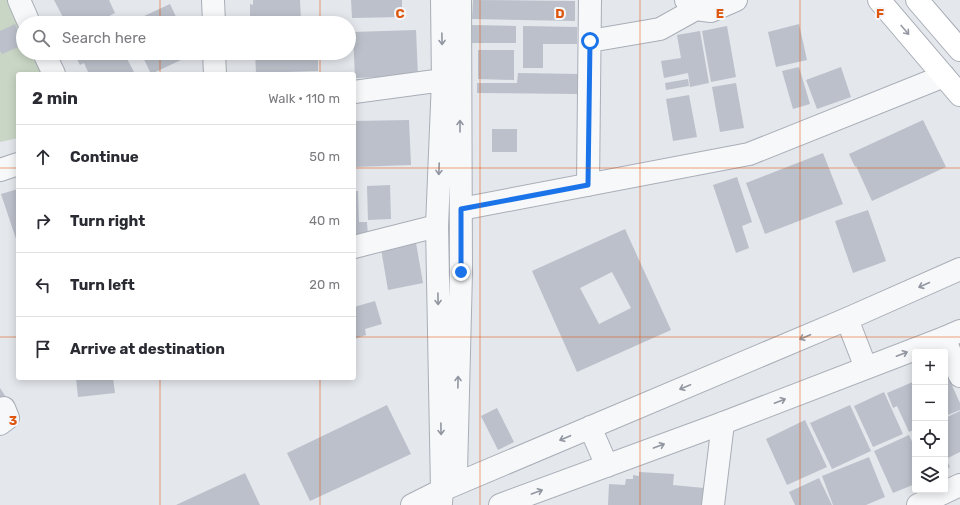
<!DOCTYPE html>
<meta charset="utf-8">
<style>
:root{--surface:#fff;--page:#f7f7f7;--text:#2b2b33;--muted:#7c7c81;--line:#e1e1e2}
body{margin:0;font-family:Rubik,sans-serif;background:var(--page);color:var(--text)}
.controls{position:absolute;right:12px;bottom:12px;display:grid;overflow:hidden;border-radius:4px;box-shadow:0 2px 10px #0003}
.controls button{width:36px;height:36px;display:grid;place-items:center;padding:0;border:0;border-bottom:1px solid var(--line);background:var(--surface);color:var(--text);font:20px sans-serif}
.stop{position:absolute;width:12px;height:12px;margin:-9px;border:3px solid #1a73e8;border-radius:50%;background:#fff}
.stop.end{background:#1a73e8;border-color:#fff;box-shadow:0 1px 4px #0008}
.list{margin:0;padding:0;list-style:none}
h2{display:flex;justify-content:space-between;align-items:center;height:52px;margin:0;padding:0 16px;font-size:17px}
h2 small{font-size:13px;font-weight:400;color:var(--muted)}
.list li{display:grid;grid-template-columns:26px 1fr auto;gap:12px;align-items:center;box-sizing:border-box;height:64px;padding:0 16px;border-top:1px solid var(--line)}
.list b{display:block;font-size:15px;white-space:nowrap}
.list em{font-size:13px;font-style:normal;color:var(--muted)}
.icon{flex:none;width:22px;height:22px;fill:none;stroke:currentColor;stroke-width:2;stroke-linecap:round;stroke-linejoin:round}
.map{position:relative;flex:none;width:960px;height:505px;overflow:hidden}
.search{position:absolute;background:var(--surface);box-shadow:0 2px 10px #0003;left:16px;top:16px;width:340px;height:44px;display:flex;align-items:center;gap:10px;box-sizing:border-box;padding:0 14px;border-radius:22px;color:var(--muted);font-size:15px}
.panel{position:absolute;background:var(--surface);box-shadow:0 2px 10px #0003;left:16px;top:72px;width:340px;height:308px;border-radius:4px}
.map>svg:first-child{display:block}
.green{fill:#c9d6c5}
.building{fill:#bbc0ca;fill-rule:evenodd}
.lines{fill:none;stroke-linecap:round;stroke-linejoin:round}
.minor-casing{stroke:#a9aeb7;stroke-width:24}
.tertiary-casing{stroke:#a9aeb7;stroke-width:24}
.secondary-casing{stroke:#a9aeb7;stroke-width:24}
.minor{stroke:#f7f8fa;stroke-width:22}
.tertiary{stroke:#f7f8fa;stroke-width:22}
.secondary{stroke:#fff;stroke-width:22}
.oneway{stroke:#959aa2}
.oneway2{stroke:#9196a0}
.route{stroke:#1a73e8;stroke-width:5}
.grid{fill:none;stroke:#df570f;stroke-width:1;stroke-opacity:0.55}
.grid-label{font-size:13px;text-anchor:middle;font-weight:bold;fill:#df570f;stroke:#f4f6f9;stroke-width:4;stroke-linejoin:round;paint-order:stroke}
</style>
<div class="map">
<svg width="960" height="505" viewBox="0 0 960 505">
<rect width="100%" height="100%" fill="#e4e7ec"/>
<path class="green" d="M 0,0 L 9,0 L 23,31 L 23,53 L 33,53 L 43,74 L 18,74 L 18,138 L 0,142 Z"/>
<path class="building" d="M 54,0 L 109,0 L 115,13 L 96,23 L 66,23 Z
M 253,0 L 300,0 L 301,21 L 283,21 L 283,23 L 250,23 L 250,4 L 253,5 Z
M 351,0 L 402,0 L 402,17 L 352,18 Z
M 473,0 L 575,1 L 575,21 L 472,19 Z
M 170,4 L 179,23 L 129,23 Z
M 15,24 L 23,42 L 23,45 L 2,54 L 0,51 L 0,31 Z
M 799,24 L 807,60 L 776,67 L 768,32 Z
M 472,25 L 516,26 L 516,43 L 472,43 Z
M 523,26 L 577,27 L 577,44 L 543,44 L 543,68 L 523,68 Z
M 727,26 L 736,77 L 711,82 L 702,31 Z
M 416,30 L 418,76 L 355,78 L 353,32 Z
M 700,31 L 709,83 L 690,87 L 688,73 L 664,78 L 661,61 L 681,58 L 677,35 Z
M 478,50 L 514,50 L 514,80 L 478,79 Z
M 74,53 L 124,53 L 135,74 L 89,74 L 84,63 L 80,65 Z
M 141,53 L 196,53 L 151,74 Z
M 255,53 L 318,53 L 318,71 L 256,73 Z
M 799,67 L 810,104 L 793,109 L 782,71 Z
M 841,67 L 851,97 L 817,109 L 806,80 Z
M 518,73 L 578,74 L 577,94 L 477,93 L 477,83 L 517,83 Z
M 688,79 L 689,86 L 666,90 L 665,83 Z
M 736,83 L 744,128 L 720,132 L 712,87 Z
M 689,95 L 697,137 L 673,141 L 666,99 Z
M 409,120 L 411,165 L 354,167 L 354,121 Z
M 923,120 L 946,167 L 872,201 L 856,166 L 855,167 L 849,154 Z
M 492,129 L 517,129 L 517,152 L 492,152 Z
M 823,153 L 843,204 L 765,234 L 746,183 Z
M 737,177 L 752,222 L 742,226 L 749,248 L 736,253 L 713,185 Z
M 390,185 L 391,219 L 368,220 L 367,186 Z
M 18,189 L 18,245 L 1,194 Z
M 354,191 L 358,191 L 359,222 L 367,222 L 368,236 L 354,236 Z
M 868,210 L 886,261 L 853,273 L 835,221 Z
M 625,229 L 671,330 L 577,372 L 532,271 ZM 612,272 L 631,308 L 599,324 L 580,288 Z
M 416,243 L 423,283 L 388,290 L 381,249 Z
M 375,301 L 382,324 L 365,329 L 366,335 L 354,339 L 354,307 Z
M 945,370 L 960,403 L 960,410 L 945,416 Z
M 76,378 L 113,378 L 115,393 L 78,397 Z
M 915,381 L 915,429 L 909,432 L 897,406 L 893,408 L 887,393 Z
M 0,388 L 6,397 L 0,401 Z
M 884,392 L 903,434 L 873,447 L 854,406 Z
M 387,405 L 411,454 L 310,501 L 287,453 Z
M 850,405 L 871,451 L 832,469 L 810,423 Z
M 497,408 L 514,442 L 498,450 L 481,416 Z
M 960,411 L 960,452 L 948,458 L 945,452 L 945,418 Z
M 805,420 L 827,467 L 787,485 L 766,439 Z
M 909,435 L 915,448 L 915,484 L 893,493 L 874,451 Z
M 945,456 L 950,467 L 945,470 Z
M 869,457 L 885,497 L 866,505 L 833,505 L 822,476 Z
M 639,472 L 674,474 L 673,485 L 704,488 L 702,505 L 608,505 L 609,484 L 625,485 L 626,479 L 633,479 L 633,475 L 639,476 Z
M 245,473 L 260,505 L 176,505 Z
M 819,478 L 832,505 L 795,505 L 789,492 Z"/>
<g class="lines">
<defs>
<path id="minor" d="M 19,0 L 29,23
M 213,0 L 214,23
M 686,0 L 696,9 L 711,11 L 736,0
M 590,41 L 660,29 L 696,9
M 44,53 L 54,74
M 214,53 L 215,74
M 588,185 L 590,0
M 461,209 L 749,154 L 944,76
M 354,247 L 437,226
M 944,338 L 960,376
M 0,424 L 8,418 L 4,408
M 713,505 L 723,423
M 918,505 L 960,485"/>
<path id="tertiary" d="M 354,92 L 443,80
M 0,170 L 18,164
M 847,319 L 866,368
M 590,427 L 607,466
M 456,472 L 461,272 L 460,0
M 441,503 L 442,490 L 437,226 L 443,80 L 442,0
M 412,505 L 442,490 L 847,319 L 960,269
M 500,505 L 723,423 L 944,338 L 960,331"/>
<path id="secondary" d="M 879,0 L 960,95
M 917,0 L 960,50"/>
</defs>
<use href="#minor" class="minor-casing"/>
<use href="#tertiary" class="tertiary-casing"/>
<use href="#secondary" class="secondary-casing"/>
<use href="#minor" class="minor"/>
<use href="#tertiary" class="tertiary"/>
<use href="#secondary" class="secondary"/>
</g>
<defs><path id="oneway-shaft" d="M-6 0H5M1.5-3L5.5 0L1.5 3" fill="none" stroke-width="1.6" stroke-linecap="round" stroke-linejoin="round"/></defs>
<use class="oneway" href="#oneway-shaft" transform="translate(905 30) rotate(50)"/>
<g class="oneway2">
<use href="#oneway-shaft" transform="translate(442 39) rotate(89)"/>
<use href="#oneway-shaft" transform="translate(460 126) rotate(-90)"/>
<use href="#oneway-shaft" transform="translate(439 169) rotate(92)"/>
<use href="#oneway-shaft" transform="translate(924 285) rotate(156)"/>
<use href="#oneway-shaft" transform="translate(438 299) rotate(89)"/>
<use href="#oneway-shaft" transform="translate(805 337) rotate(157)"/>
<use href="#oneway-shaft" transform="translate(902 354) rotate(-21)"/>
<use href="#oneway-shaft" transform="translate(458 382) rotate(-89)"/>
<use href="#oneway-shaft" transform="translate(685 387) rotate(157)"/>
<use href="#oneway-shaft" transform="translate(780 401) rotate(-21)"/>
<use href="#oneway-shaft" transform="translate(441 429) rotate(89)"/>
<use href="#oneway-shaft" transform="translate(565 438) rotate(157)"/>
<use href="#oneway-shaft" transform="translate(659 446) rotate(-20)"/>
<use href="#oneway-shaft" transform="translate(537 492) rotate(-20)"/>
</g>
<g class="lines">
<path class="route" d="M 461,272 L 461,209 L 588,185 L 590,41"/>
</g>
<path class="grid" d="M 160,0 L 160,23M 320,0 L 320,23M 480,0 L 480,505M 640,0 L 640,505M 800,0 L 800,505M 160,53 L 160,74M 320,53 L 320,74M 0,168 L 18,168M 354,168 L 960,168M 0,337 L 18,337M 354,337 L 960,337M 160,378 L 160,505M 320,378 L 320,505"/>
<g class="grid-label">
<text x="400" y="18">C</text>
<text x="560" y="18">D</text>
<text x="720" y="18">E</text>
<text x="880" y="18">F</text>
<text x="13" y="425">3</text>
</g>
</svg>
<div class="controls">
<button>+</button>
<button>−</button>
<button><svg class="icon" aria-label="locate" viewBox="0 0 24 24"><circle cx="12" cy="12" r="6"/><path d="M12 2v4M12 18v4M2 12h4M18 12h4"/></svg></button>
<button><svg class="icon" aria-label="layers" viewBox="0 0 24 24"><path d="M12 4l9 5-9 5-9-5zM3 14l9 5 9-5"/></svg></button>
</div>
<div class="stop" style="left:590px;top:41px"></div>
<div class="stop end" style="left:461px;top:272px"></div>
<div class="search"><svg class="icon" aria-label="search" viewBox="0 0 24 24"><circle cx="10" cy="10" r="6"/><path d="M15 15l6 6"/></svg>Search here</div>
<section class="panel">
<h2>2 min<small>Walk · 110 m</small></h2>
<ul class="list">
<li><svg class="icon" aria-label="ahead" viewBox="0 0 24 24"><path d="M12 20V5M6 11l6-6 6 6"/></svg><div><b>Continue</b></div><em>50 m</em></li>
<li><svg class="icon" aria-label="right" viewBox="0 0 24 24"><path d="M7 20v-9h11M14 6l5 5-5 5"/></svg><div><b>Turn right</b></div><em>40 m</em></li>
<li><svg class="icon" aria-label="left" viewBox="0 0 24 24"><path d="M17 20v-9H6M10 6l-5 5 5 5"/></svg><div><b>Turn left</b></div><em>20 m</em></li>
<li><svg class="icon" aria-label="arrive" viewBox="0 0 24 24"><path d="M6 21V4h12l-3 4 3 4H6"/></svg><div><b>Arrive at destination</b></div></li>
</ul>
</section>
</div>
